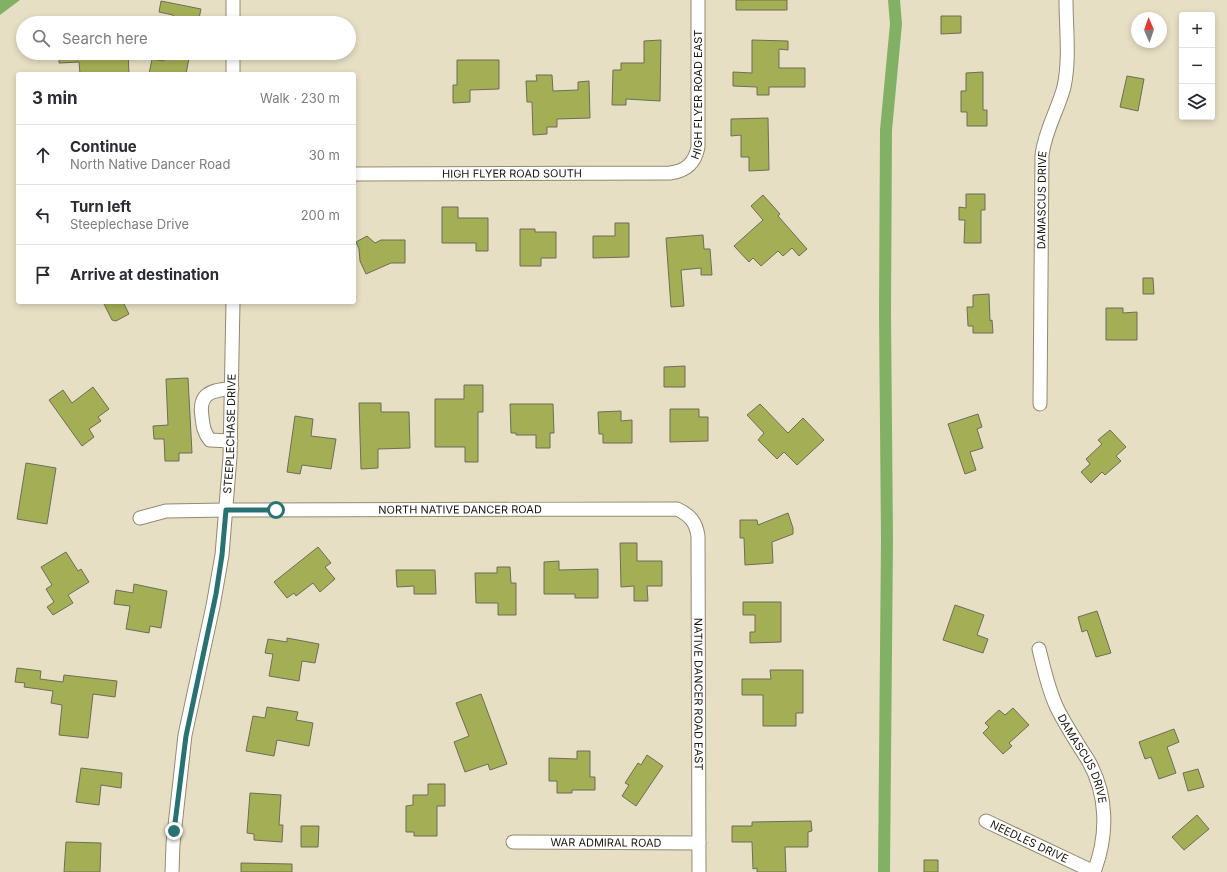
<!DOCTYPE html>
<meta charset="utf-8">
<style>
:root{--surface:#fff;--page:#f7f7f7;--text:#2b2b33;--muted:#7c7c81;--line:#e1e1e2}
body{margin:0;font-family:Inter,sans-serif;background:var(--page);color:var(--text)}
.controls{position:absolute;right:12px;top:12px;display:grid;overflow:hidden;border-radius:4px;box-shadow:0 2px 6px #0003}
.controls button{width:36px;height:36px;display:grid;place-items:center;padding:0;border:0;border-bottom:1px solid var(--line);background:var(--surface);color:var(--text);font:20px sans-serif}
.compass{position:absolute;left:1131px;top:12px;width:36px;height:36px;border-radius:50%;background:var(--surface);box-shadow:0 2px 6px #0003;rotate:358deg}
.stop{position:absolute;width:12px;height:12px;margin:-9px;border:3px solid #287372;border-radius:50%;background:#fff}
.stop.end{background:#287372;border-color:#fff;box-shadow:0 1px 4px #0008}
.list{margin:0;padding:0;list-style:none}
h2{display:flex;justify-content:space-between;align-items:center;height:52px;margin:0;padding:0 16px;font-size:17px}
h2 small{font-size:13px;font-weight:400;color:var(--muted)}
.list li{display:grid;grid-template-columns:26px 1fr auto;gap:12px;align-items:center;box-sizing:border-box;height:60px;padding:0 16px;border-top:1px solid var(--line)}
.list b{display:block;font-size:15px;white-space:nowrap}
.list p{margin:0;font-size:13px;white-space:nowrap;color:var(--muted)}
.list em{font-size:13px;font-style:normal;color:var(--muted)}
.icon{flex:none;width:22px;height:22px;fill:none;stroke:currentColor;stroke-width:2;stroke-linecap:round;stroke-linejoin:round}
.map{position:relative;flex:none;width:1227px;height:872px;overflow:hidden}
.search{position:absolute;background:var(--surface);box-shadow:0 2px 6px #0003;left:16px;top:16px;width:340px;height:44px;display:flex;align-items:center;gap:10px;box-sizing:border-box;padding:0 14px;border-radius:22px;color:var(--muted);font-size:15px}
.panel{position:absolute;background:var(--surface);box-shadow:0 2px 6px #0003;left:16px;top:72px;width:340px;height:232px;border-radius:4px}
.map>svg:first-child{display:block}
.water{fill:#82b166}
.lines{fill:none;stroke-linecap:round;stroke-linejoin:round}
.canal{stroke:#82b166;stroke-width:12}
.building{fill:#a3ae55;stroke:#6b6f57}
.minor-casing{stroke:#918a71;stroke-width:15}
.minor{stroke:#fff;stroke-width:13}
.route{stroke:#287372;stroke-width:5}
.labels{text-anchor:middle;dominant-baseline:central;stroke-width:3;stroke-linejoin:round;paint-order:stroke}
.street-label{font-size:11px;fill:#18150c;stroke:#e6dfc4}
</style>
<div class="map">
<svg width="1227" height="872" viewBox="0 0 1227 872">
<rect width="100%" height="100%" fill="#e6dfc4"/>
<path class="water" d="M 0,0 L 20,0 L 0,15 Z"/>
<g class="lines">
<path class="canal" d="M 884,872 L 887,539 L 885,313 L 886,130 L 896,24 L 894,0"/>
</g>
<path class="building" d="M 736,0 L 787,0 L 787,10 L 736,10 Z
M 161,1 L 201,9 L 198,23 L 171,23 L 173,15 L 159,12 Z
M 941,16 L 961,16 L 961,33 L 941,34 Z
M 661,40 L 660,101 L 626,99 L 626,105 L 612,105 L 613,70 L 621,70 L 621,63 L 644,63 L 644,41 Z
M 752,40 L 788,41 L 788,50 L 779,49 L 779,68 L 805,68 L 805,87 L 769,87 L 769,95 L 757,95 L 757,87 L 733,86 L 733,72 L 752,73 Z
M 59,53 L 128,53 L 129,74 L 80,74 L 79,62 L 59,63 Z
M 165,53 L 190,53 L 186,74 L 149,74 L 152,59 L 164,61 Z
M 457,60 L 499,60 L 499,89 L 470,90 L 470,102 L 453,103 L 453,85 L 457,85 Z
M 983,72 L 983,110 L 987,110 L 987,126 L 967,126 L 967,112 L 961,112 L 961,91 L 966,91 L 966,73 Z
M 536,75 L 552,75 L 553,91 L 578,90 L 578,82 L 589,81 L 590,118 L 557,119 L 557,127 L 547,127 L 547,134 L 533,135 L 532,102 L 527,102 L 526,81 L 537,81 Z
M 1127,76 L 1144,79 L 1138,111 L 1120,107 Z
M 768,118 L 769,170 L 749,171 L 749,157 L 741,157 L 741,135 L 731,136 L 731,119 Z
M 966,194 L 985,194 L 985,210 L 981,210 L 981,243 L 964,243 L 965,220 L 959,220 L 959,207 L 966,208 Z
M 763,195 L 780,214 L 778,216 L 807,249 L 799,256 L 792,248 L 783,256 L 778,251 L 761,266 L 753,258 L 749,262 L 734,246 L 763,220 L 751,206 Z
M 442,207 L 458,207 L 458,218 L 488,218 L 488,251 L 476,251 L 476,243 L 442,243 Z
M 615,223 L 629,223 L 629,257 L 593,258 L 593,236 L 615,236 Z
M 520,229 L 535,229 L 535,232 L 556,232 L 556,258 L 541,258 L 541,266 L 520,266 Z
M 703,235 L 704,249 L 710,249 L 712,275 L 701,275 L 701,268 L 681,270 L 684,306 L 671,307 L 666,238 Z
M 367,236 L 375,243 L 381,240 L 405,240 L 405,263 L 391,263 L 366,274 L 360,261 L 359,249 L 356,242 Z
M 1143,278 L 1153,278 L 1154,294 L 1143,294 Z
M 989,294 L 990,321 L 992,320 L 993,333 L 973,333 L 973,326 L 968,326 L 967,307 L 973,307 L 973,295 Z
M 103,302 L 123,302 L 129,314 L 116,321 L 112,320 Z
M 1106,308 L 1123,308 L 1123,313 L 1137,312 L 1137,340 L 1106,340 Z
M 685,366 L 685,387 L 664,387 L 664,367 Z
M 188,378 L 192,453 L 179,453 L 179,461 L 165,461 L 164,439 L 154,439 L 153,426 L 168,425 L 166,379 Z
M 464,385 L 483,385 L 483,412 L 478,412 L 478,462 L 465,462 L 465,447 L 435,447 L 435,399 L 464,399 Z
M 93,387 L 109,409 L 98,417 L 101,421 L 89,429 L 94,437 L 82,446 L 49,400 L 63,390 L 72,403 Z
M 359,403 L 381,403 L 381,412 L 409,412 L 410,448 L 378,449 L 378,468 L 361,469 Z
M 510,404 L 553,404 L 554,433 L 550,433 L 550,448 L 536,448 L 536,435 L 516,435 L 516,433 L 511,433 Z
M 760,404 L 788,433 L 803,418 L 824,440 L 797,465 L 784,452 L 777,459 L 758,440 L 764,433 L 747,415 Z
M 670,409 L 699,409 L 699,417 L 708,417 L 708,441 L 670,442 Z
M 621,411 L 621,421 L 632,420 L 632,443 L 603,443 L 603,434 L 599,434 L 598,412 Z
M 978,414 L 982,427 L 977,429 L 983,448 L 970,452 L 976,470 L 965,474 L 948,424 Z
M 295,416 L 313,419 L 311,436 L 336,439 L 331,469 L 302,465 L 300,474 L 287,472 Z
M 1110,430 L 1126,447 L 1116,456 L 1121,461 L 1105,475 L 1102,472 L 1091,483 L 1081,472 L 1090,464 L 1086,459 L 1102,444 L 1098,440 Z
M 26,463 L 56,468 L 47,524 L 17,519 Z
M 788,513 L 793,528 L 793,534 L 772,542 L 773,563 L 745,565 L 744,538 L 740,538 L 740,520 L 757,520 L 758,525 Z
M 620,543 L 637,543 L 637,561 L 662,561 L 662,586 L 647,586 L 648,601 L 634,601 L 634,586 L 621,587 Z
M 318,547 L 331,563 L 325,567 L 335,579 L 320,592 L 313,583 L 296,596 L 294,593 L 287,598 L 274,582 Z
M 66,552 L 78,571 L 81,569 L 89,582 L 68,595 L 73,603 L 53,615 L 47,607 L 54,602 L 46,589 L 52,585 L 41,567 Z
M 559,561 L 559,570 L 598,569 L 598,598 L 575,598 L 575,594 L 544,594 L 544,562 Z
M 497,567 L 510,567 L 511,583 L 516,583 L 516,615 L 498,615 L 498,603 L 476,603 L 475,573 L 497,573 Z
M 396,570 L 435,570 L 436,594 L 414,594 L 414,586 L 397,587 Z
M 134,584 L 167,591 L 161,628 L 150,626 L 149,633 L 126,629 L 130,606 L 114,604 L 116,590 L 133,593 Z
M 743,602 L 781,602 L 781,642 L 750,643 L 750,632 L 755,632 L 755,615 L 743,615 Z
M 955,605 L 984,615 L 977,635 L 988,639 L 983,653 L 943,640 Z
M 1097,611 L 1111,653 L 1096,657 L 1087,630 L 1082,632 L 1078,617 Z
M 287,638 L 319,644 L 315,663 L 302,661 L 299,681 L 269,676 L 273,654 L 265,653 L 268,639 L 287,642 Z
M 17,668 L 41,671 L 40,679 L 63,682 L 64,675 L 117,681 L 115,697 L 93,694 L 88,738 L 59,735 L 62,705 L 51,703 L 53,691 L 24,687 L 25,683 L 15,682 Z
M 770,670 L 803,670 L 803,713 L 796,713 L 796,726 L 763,726 L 763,695 L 742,695 L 742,679 L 771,679 Z
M 481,694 L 507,764 L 490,770 L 488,764 L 465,772 L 454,742 L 469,736 L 456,703 Z
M 267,707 L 298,712 L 296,720 L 313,723 L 309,746 L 277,740 L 274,756 L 246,751 L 253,716 L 265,718 Z
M 1013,708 L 1029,725 L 1009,743 L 1012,746 L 1003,754 L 983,733 L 989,727 L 985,723 L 999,710 L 1005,715 Z
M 1174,729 L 1179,742 L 1167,747 L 1176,773 L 1159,779 L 1151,757 L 1145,759 L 1139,742 Z
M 577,751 L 590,751 L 590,777 L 595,777 L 595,790 L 572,790 L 572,793 L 557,793 L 557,781 L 549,781 L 549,758 L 577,759 Z
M 647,755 L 663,766 L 636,806 L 622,796 L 629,785 L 625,783 L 638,763 L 641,765 Z
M 81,768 L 122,773 L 121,788 L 101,785 L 99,805 L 76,802 Z
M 1198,769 L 1204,787 L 1188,791 L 1183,773 Z
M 428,784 L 445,784 L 445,806 L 437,806 L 437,836 L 414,836 L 414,832 L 406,832 L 406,806 L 413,805 L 413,795 L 428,795 Z
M 250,793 L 281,795 L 279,825 L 283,825 L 282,842 L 254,840 L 254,834 L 247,833 Z
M 1197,815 L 1209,829 L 1184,850 L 1172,837 Z
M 811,821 L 812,831 L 808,832 L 808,847 L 785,847 L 786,872 L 757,872 L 757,868 L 753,869 L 752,842 L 732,842 L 732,826 L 752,826 L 752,822 Z
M 301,826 L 319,826 L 318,847 L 301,847 Z
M 66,842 L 101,843 L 100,872 L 64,872 Z
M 924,860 L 938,860 L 938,872 L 924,872 Z
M 241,863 L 292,864 L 292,872 L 241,872 Z"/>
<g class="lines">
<defs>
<g id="minor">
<path d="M 233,23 L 233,0"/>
<path d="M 233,74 L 233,53"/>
<path id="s1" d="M 354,174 L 670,173 C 686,171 695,163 698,147 L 698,0"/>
<path id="s2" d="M 1040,404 L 1042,155 C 1045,130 1058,110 1064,87 C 1070,59 1066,28 1066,0"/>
<path d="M 231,441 L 210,440 C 204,433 203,426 202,417 C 198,392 212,391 232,388"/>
<path id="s3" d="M 140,518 L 166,511 L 226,510 L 677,509 C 690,515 696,522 698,536 L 699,872"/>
<path id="s4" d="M 1039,649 C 1044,669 1048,689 1057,708 C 1066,726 1077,743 1088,760 C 1108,795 1108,835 1094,872"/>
<path id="s5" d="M 986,821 L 1094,872"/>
<path id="s6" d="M 513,842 L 699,843"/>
<path id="s7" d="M 172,872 L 173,844 L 185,735 L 213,606 L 222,555 L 230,457 L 233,302"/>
</g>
</defs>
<use href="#minor" class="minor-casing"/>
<use href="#minor" class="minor"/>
</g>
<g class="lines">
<path class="route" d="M 174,831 L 186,736 L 216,594 L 222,555 L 226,510 L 276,510"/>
</g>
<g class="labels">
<g class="street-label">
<text stroke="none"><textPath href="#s1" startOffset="410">HIGH FLYER ROAD EAST</textPath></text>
<text stroke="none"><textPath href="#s1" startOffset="158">HIGH FLYER ROAD SOUTH</textPath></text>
<text stroke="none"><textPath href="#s2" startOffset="204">DAMASCUS DRIVE</textPath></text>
<text stroke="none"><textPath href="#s7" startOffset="443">STEEPLECHASE DRIVE</textPath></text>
<text stroke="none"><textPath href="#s3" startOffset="321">NORTH NATIVE DANCER ROAD</textPath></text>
<text stroke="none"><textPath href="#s3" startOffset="732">NATIVE DANCER ROAD EAST</textPath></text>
<text stroke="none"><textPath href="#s4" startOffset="119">DAMASCUS DRIVE</textPath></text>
<text stroke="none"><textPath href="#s5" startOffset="48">NEEDLES DRIVE</textPath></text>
<text stroke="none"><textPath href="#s6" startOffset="93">WAR ADMIRAL ROAD</textPath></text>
</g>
</g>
</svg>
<div class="controls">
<button>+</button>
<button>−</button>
<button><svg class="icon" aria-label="layers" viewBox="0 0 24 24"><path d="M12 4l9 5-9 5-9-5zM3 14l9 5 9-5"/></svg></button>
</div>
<svg class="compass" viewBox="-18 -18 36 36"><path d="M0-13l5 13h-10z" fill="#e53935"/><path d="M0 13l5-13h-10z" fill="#7c7c81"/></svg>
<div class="stop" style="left:276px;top:510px"></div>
<div class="stop end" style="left:174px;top:831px"></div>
<div class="search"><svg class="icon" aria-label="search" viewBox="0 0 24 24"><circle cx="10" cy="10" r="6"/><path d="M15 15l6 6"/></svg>Search here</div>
<section class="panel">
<h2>3 min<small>Walk · 230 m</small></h2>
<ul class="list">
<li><svg class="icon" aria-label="ahead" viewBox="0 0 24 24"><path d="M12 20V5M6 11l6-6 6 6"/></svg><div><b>Continue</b><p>North Native Dancer Road</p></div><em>30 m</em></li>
<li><svg class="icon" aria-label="left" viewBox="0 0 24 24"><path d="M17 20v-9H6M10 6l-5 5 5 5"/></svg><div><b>Turn left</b><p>Steeplechase Drive</p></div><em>200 m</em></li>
<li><svg class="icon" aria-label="arrive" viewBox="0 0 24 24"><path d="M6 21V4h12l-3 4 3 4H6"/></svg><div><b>Arrive at destination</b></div></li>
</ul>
</section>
</div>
